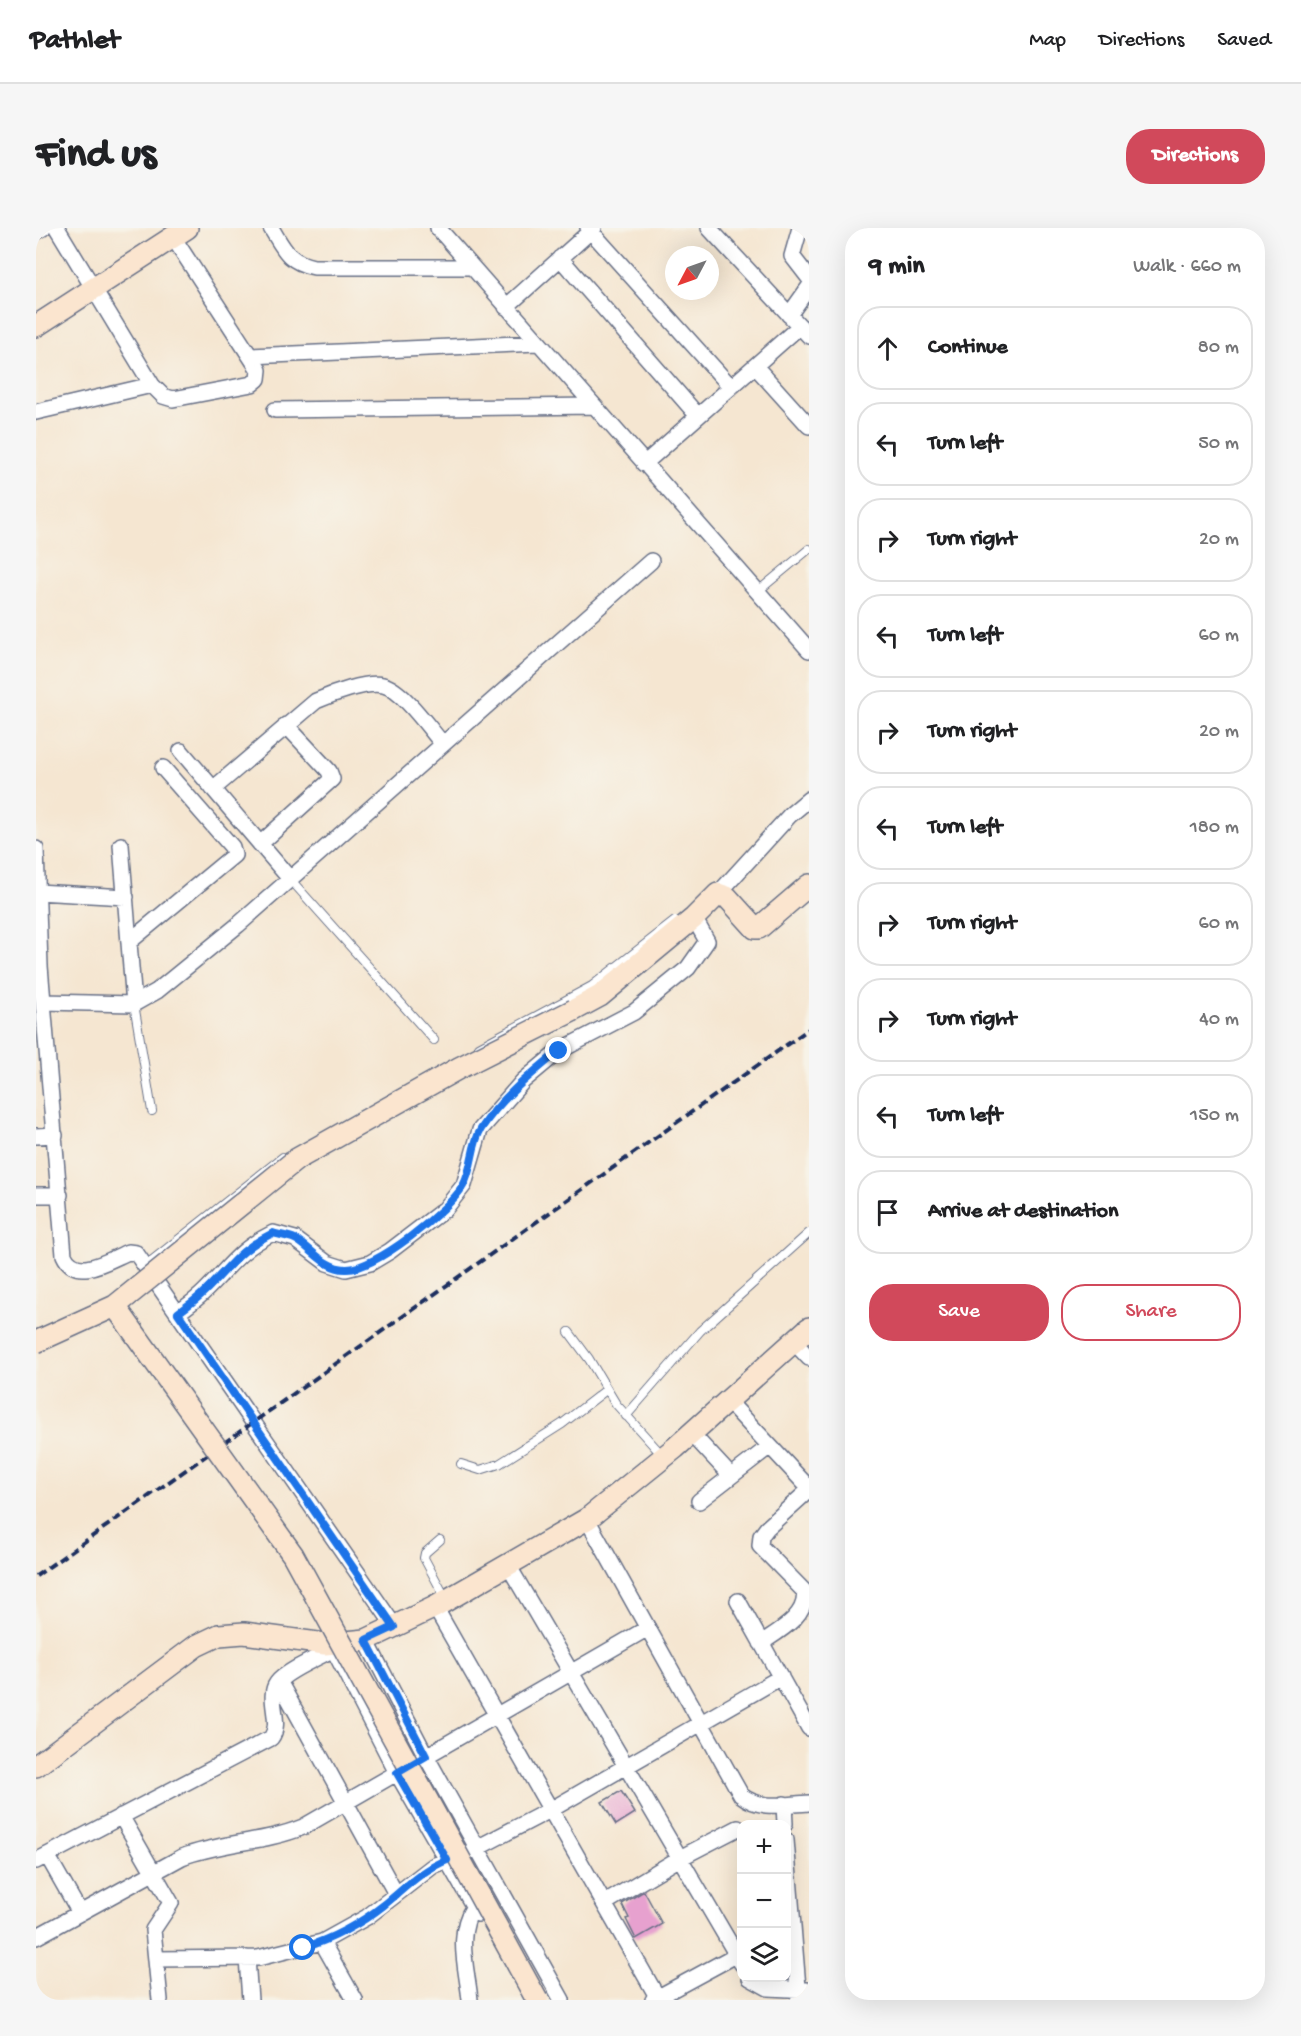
<!DOCTYPE html>
<meta charset="utf-8">
<style>
:root{--surface:#fff;--page:#f6f6f6;--text:#202124;--muted:#757577;--line:#e0e0e0;--accent:#d1495b}
body{margin:0;font-family:"Gochi Hand",sans-serif;background:var(--page);color:var(--text)}
.controls{position:absolute;right:18px;bottom:18px;display:grid;overflow:hidden;border-radius:12px;box-shadow:0 6px 24px #0002}
.controls button{width:54px;height:54px;display:grid;place-items:center;padding:0;border:0;border-bottom:2px solid var(--line);background:var(--surface);color:var(--text);font:30px sans-serif}
.compass{position:absolute;left:629px;top:18px;width:54px;height:54px;border-radius:50%;background:var(--surface);box-shadow:0 6px 24px #0002;rotate:229deg}
.stop{position:absolute;width:18px;height:18px;margin:-14px;border:4px solid #1a73e8;border-radius:50%;background:#fff}
.stop.end{background:#1a73e8;border-color:#fff;box-shadow:0 2px 6px #0008}
.list{margin:0;padding:0;list-style:none}
h2{display:flex;justify-content:space-between;align-items:center;height:78px;margin:0;padding:0 24px;font-size:26px}
h2 small{font-size:20px;font-weight:400;color:var(--muted)}
.list li{display:grid;grid-template-columns:39px 1fr auto;gap:18px;align-items:center;box-sizing:border-box;height:84px;margin:0 12px 12px;padding:0 12px;border:2px solid var(--line);border-radius:24px}
.list b{display:block;font-size:22px;white-space:nowrap}
.list em{font-size:20px;font-style:normal;color:var(--muted)}
.actions{display:flex;gap:12px;padding:18px 24px}
.actions a{flex:1;padding:14px 0;border:2px solid var(--accent);border-radius:24px;text-align:center;font-size:21px;color:var(--accent)}
.actions .main{background:var(--accent);color:#fff}
.icon{flex:none;width:33px;height:33px;fill:none;stroke:currentColor;stroke-width:2;stroke-linecap:round;stroke-linejoin:round}
.map{position:relative;flex:none;width:773px;height:1772px;overflow:hidden;border-radius:24px}
header{display:flex;align-items:center;gap:36px;box-sizing:border-box;height:84px;padding:0 30px;background:var(--surface);border-bottom:2px solid var(--line)}
header strong{font-size:28px}
nav{display:flex;gap:33px;margin-inline-start:auto;font-size:21px}
.intro{display:flex;align-items:center;justify-content:space-between;box-sizing:border-box;height:144px;padding:0 36px}
h1{margin:0;font-size:42px}
.button{padding:15px 27px;border-radius:24px;background:var(--accent);color:#fff;font-size:21px;font-weight:700}
main{display:flex;gap:36px;padding:0 36px}
aside{flex:1;background:var(--surface);border-radius:24px;box-shadow:0 6px 24px #0002}
.map>svg:first-child{display:block}
.building{fill:#e7a1cf}
.lines{fill:none;stroke-linecap:round;stroke-linejoin:round}
.lane-casing{stroke:#676f86;stroke-width:10}
.street-casing{stroke:#676f86;stroke-width:18}
.secondary-casing{stroke:#676f86;stroke-width:24}
.lane{stroke:#fff;stroke-width:8}
.street{stroke:#fff;stroke-width:15}
.secondary{stroke:#fbe5cf;stroke-width:21}
.rail{stroke:#1b2f5e;stroke-width:4;stroke-dasharray:9 4.5;stroke-linecap:butt}
.secondary-bridge-casing{stroke:#676f86;stroke-width:24;stroke-linecap:butt}
.secondary-bridge{stroke:#fbe5cf;stroke-width:21}
.route{stroke:#1a73e8;stroke-width:8}
</style>
<header>
<strong>Pathlet</strong>
<nav><a>Map</a><a>Directions</a><a>Saved</a></nav>
</header>
<div class="intro"><h1>Find us</h1><a class="button">Directions</a></div>
<main>
<div class="map">
<svg width="773" height="1772" viewBox="0 0 773 1772">
<rect width="100%" height="100%" fill="#f7f3e8"/>
<filter id="ink" filterUnits="userSpaceOnUse"><feTurbulence type="fractalNoise" baseFrequency=".0167" numOctaves="2"/><feDisplacementMap in="SourceGraphic" scale="12" xChannelSelector="R" yChannelSelector="G"/><feConvolveMatrix kernelMatrix="1 2 1 2 8 2 1 2 1" color-interpolation-filters="sRGB"/></filter>
<filter id="wash" filterUnits="userSpaceOnUse"><feTurbulence type="fractalNoise" baseFrequency=".008" numOctaves="4" result="noise"/><feDisplacementMap in="SourceGraphic" scale="24" xChannelSelector="R" yChannelSelector="G"/><feGaussianBlur stdDeviation="1.35" result="paint"/><feColorMatrix in="noise" values="0 0 0 0 0 0 0 0 0 0 0 0 0 0 0 0 0 1.4 0 .05"/><feComposite in="paint" operator="in"/></filter>
<g filter="url(#wash)">
<rect width="100%" height="100%" fill="#f5e6d1"/>
<g id="blocks">
<path class="building" d="M 585,1563 L 599,1585 L 580,1597 L 566,1574 Z
M 608,1663 L 626,1696 L 600,1711 L 590,1691 L 593,1690 L 586,1676 Z"/>
</g>
</g>
<g filter="url(#ink)">
<use href="#blocks" fill-opacity="0" stroke="#676f86" stroke-width="1.5"/>
<g class="lines">
<defs>
<path id="lane" d="M 721,364 L 773,321
M 254,651 L 398,812
M 98,776 L 116,883
M 443,819 L 556,758 L 639,693
M 109,1038 L 247,929
M 533,1104 L 553,1131 L 580,1176 L 627,1228
M 590,1188 L 664,1103 L 773,1005
M 425,1236 L 444,1242 L 463,1236 L 526,1196 L 570,1162
M 404,1312 L 389,1325 L 388,1330 L 410,1371"/>
<path id="street" d="M 21,0 L 116,157 L 127,168 L 137,171 L 216,156 L 222,151 L 223,142 L 137,9
M 235,0 C 248,21 252,34 278,39 L 435,39
M 402,0 L 773,422
M 552,0 L 695,159
M 673,0 L 773,108
M 764,0 L 756,28 L 773,50
M 0,4 L 7,0
M 524,30 L 662,188
M 470,79 L 558,0
M 753,87 L 773,59
M 214,128 L 501,115
M 719,138 L 773,198
M 239,182 L 557,178
M 0,184 L 116,157
M 608,236 L 764,98
M 145,523 L 254,651
M 177,561 L 280,473 C 296,466 331,453 347,457 C 366,461 393,500 406,515
M 224,616 L 296,551 L 293,543 L 250,497
M 85,617 L 98,776
M 0,621 L 4,738 L 28,1027 C 40,1054 73,1032 92,1024 L 100,1025 L 359,1399
M 1,664 L 90,669
M 682,666 L 754,587 L 773,571
M 93,714 L 198,627 L 196,619 L 127,540
M 7,774 L 98,776 L 121,763 L 202,697 L 615,333
M 0,908 L 19,907
M 0,967 L 24,967
M 142,1085 C 151,1078 160,1072 168,1064 C 194,1039 202,1022 237,1005 L 259,1011 L 291,1035 L 310,1041 L 334,1035 L 354,1023 L 409,981 L 428,957 L 444,902 L 487,853 L 523,823 L 598,784 L 652,740 L 671,713 L 658,690
M 758,1114 L 773,1130
M 692,1173 L 773,1260
M 656,1206 L 694,1247
M 663,1273 L 734,1218
M 551,1291 L 705,1567 C 725,1583 749,1576 773,1575
M 472,1337 L 706,1736
M 702,1373 L 773,1500
M 399,1379 L 623,1772
M 330,1412 L 390,1528 L 526,1772
M 725,1415 C 743,1403 773,1387 768,1363 L 724,1318 L 725,1308 L 731,1300 L 773,1262
M 301,1428 L 361,1545 L 442,1686
M 243,1453 L 360,1666
M 748,1576 L 749,1596
M 85,1588 L 135,1675 L 117,1702 L 124,1772
M 750,1612 L 763,1772
M 11,1627 L 44,1685
M 0,1633 L 235,1510 C 247,1495 230,1470 241,1455 C 250,1443 283,1429 298,1421
M 569,1675 L 644,1630 L 702,1600
M 0,1709 L 146,1629 C 185,1614 228,1615 267,1599 L 612,1400
M 286,1714 L 319,1772
M 211,1730 L 214,1772
M 120,1731 L 222,1730 L 286,1714 L 331,1689 L 397,1638 L 443,1619 L 516,1581 L 745,1449
M 714,1750 L 732,1760 L 773,1762
M 434,1772 C 431,1740 419,1707 438,1678
M 617,1772 L 700,1727"/>
<path id="secondary" d="M 0,98 L 151,0
M 538,782 L 564,768 L 658,690 L 682,666 L 691,669 L 719,700 L 723,700 L 773,657
M 0,1538 L 160,1418 L 183,1407 L 208,1405 L 289,1416 L 330,1412 L 399,1379 L 551,1291 L 639,1220 L 773,1100"/>
</defs>
<use href="#lane" class="lane-casing"/>
<use href="#street" class="street-casing"/>
<use href="#secondary" class="secondary-casing"/>
<use href="#lane" class="lane"/>
<use href="#street" class="street"/>
<use href="#secondary" class="secondary"/>
<path class="rail" d="M 0,1348 L 773,801"/>
<defs>
<path id="secondary-bridge" d="M 79,1078 L 261,931 L 423,840 L 538,782
M 0,1114 L 79,1078 L 257,1327 L 501,1772"/>
</defs>
<use href="#secondary-bridge" class="secondary-bridge-casing"/>
<use href="#secondary-bridge" class="secondary-bridge"/>
</g>
</g>
<g class="lines" filter="url(#ink)">
<path class="route" d="M 267,1720 C 296,1711 324,1696 348,1677 C 369,1660 386,1642 411,1632 L 361,1545 L 390,1528 L 330,1412 L 358,1399 L 142,1085 C 151,1078 160,1072 168,1064 C 194,1039 202,1022 237,1005 C 243,1007 252,1008 259,1011 C 276,1020 288,1041 310,1041 C 339,1042 413,982 427,958 C 437,941 435,917 445,901 C 465,870 495,846 523,823"/>
</g>
</svg>
<div class="controls">
<button>+</button>
<button>−</button>
<button><svg class="icon" aria-label="layers" viewBox="0 0 24 24"><path d="M12 4l9 5-9 5-9-5zM3 14l9 5 9-5"/></svg></button>
</div>
<svg class="compass" viewBox="-18 -18 36 36"><path d="M0-13l5 13h-10z" fill="#e53935"/><path d="M0 13l5-13h-10z" fill="#757577"/></svg>
<div class="stop" style="left:267px;top:1720px"></div>
<div class="stop end" style="left:523px;top:823px"></div>
</div>
<aside>
<h2>9 min<small>Walk · 660 m</small></h2>
<ul class="list">
<li><svg class="icon" aria-label="ahead" viewBox="0 0 24 24"><path d="M12 20V5M6 11l6-6 6 6"/></svg><div><b>Continue</b></div><em>80 m</em></li>
<li><svg class="icon" aria-label="left" viewBox="0 0 24 24"><path d="M17 20v-9H6M10 6l-5 5 5 5"/></svg><div><b>Turn left</b></div><em>50 m</em></li>
<li><svg class="icon" aria-label="right" viewBox="0 0 24 24"><path d="M7 20v-9h11M14 6l5 5-5 5"/></svg><div><b>Turn right</b></div><em>20 m</em></li>
<li><svg class="icon" aria-label="left" viewBox="0 0 24 24"><path d="M17 20v-9H6M10 6l-5 5 5 5"/></svg><div><b>Turn left</b></div><em>60 m</em></li>
<li><svg class="icon" aria-label="right" viewBox="0 0 24 24"><path d="M7 20v-9h11M14 6l5 5-5 5"/></svg><div><b>Turn right</b></div><em>20 m</em></li>
<li><svg class="icon" aria-label="left" viewBox="0 0 24 24"><path d="M17 20v-9H6M10 6l-5 5 5 5"/></svg><div><b>Turn left</b></div><em>180 m</em></li>
<li><svg class="icon" aria-label="right" viewBox="0 0 24 24"><path d="M7 20v-9h11M14 6l5 5-5 5"/></svg><div><b>Turn right</b></div><em>60 m</em></li>
<li><svg class="icon" aria-label="right" viewBox="0 0 24 24"><path d="M7 20v-9h11M14 6l5 5-5 5"/></svg><div><b>Turn right</b></div><em>40 m</em></li>
<li><svg class="icon" aria-label="left" viewBox="0 0 24 24"><path d="M17 20v-9H6M10 6l-5 5 5 5"/></svg><div><b>Turn left</b></div><em>150 m</em></li>
<li><svg class="icon" aria-label="arrive" viewBox="0 0 24 24"><path d="M6 21V4h12l-3 4 3 4H6"/></svg><div><b>Arrive at destination</b></div></li>
</ul>
<div class="actions"><a class="main">Save</a><a>Share</a></div>
</aside>
</main>
